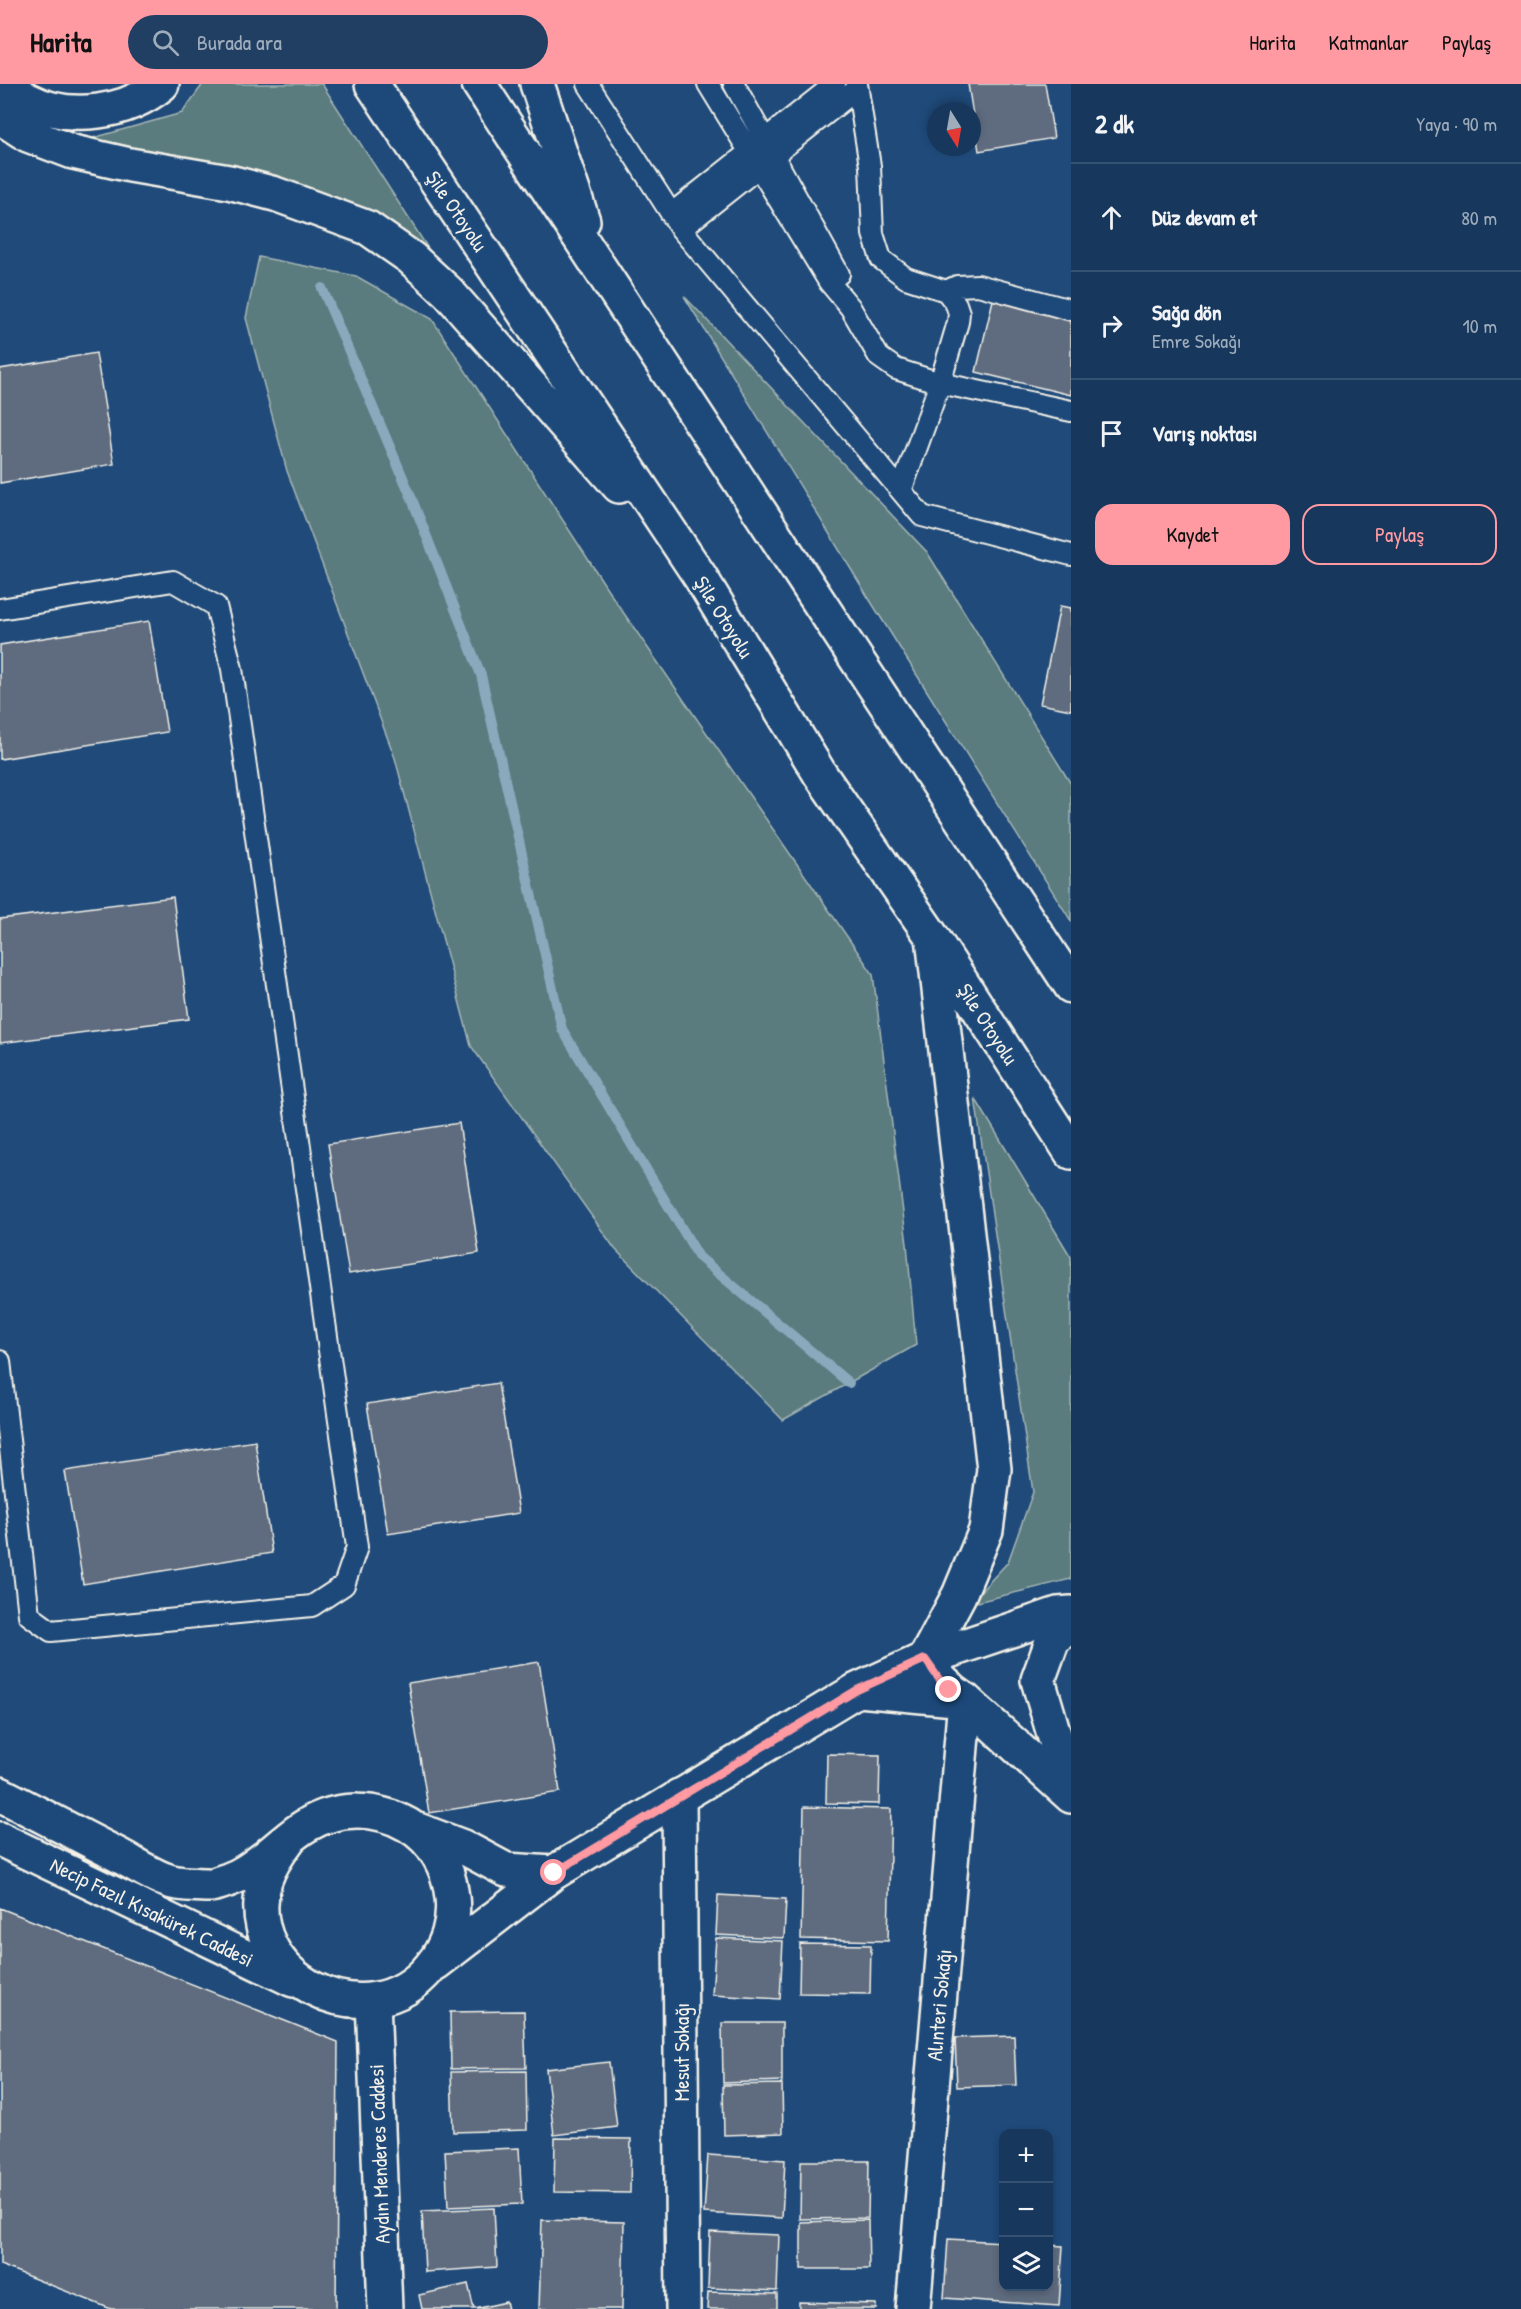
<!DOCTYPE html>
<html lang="tr">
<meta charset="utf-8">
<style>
:root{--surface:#17385c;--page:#203f62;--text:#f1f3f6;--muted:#9eacbb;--line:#365272;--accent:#ff9aa2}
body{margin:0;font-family:"Patrick Hand",sans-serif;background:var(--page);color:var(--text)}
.controls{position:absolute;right:18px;bottom:18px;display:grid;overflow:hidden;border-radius:12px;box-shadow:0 3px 9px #0003}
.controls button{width:54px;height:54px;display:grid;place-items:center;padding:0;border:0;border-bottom:2px solid var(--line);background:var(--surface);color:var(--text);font:30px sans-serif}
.compass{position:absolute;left:927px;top:18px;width:54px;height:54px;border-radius:50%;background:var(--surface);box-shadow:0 3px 9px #0003;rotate:169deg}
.stop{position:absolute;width:18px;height:18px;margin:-14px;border:4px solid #ff9aa2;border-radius:50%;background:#fff}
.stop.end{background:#ff9aa2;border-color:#fff;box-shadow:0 2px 6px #0008}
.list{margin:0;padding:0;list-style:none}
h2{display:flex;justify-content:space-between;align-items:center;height:78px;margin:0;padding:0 24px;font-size:26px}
h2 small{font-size:20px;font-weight:400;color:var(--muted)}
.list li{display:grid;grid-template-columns:39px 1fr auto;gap:18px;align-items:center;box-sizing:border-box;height:108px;padding:0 24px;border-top:2px solid var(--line)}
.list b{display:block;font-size:22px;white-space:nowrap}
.list p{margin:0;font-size:20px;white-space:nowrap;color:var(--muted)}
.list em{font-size:20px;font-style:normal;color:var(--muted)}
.actions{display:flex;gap:12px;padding:18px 24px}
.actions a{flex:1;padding:14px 0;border:2px solid var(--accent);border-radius:18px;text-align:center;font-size:21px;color:var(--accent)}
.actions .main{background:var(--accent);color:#111}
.icon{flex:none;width:33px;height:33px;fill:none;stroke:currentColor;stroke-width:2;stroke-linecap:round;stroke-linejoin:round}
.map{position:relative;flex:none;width:1071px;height:2225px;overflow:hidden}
header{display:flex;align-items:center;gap:36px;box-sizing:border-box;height:84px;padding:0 30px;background:var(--accent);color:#111}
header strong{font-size:28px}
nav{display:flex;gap:33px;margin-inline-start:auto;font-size:21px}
.search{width:420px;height:54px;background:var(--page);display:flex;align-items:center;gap:15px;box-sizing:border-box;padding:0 21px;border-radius:33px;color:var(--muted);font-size:22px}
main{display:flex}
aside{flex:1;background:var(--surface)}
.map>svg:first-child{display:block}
.green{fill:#5a7b7f;stroke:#a7b6b4;stroke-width:1.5}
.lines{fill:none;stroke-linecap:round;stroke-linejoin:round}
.stream{stroke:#8aa9bd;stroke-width:10}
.building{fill:#5f6c7f;stroke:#f4f1e8;stroke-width:1.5}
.service-casing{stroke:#f4f1e8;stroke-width:24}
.minor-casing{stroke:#f4f1e8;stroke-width:38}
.tertiary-casing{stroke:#f4f1e8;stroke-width:38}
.trunk-casing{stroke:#f4f1e8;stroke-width:38}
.service{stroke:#1f4a7a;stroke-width:20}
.minor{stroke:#1f4a7a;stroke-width:33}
.tertiary{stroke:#1f4a7a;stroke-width:33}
.trunk{stroke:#1f4a7a;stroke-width:33}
.route{stroke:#ff9aa2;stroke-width:8}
.labels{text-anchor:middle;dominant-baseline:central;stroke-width:6;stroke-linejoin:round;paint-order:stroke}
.street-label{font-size:21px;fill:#f4f1e8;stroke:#1f4a7a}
</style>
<header>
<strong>Harita</strong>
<div class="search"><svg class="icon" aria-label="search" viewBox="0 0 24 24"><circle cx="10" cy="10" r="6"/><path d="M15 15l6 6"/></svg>Burada ara</div>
<nav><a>Harita</a><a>Katmanlar</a><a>Paylaş</a></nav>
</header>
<main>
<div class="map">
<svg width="1071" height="2225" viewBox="0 0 1071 2225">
<rect width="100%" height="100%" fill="#1f4a7a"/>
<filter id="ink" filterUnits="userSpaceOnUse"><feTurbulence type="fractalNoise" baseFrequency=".0167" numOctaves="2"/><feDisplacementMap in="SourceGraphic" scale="12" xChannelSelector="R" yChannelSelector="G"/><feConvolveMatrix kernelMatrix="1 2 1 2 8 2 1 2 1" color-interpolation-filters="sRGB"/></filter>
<g filter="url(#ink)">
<path class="green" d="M 203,0 L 322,0 L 435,175 L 82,57 L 182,29 Z
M 259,173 L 356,192 L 432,235 L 614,515 L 873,890 L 907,1160 L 916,1261 L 783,1336 L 615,1165 L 471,962 L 395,674 L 287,387 L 246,234 Z
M 684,212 L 927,468 L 1071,700 L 1071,837 L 868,513 Z
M 975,1014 L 1071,1173 L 1071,1495 L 969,1520 L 1008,1478 L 1033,1408 Z"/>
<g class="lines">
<path class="stream" d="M 322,204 L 410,410 L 481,591 L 562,945 L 699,1173 L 849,1299"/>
</g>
<path class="building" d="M 968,0 L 1045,0 L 1054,54 L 979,67 Z
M 993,216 L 1071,234 L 1071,311 L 976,288 Z
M 96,269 L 114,380 L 0,399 L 0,285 Z
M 1060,522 L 1071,524 L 1071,626 L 1040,620 Z
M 149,537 L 167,648 L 0,675 L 0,561 Z
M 173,813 L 189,935 L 0,959 L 0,835 Z
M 459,1039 L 479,1169 L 349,1190 L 328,1060 Z
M 498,1299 L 519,1429 L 388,1450 L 367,1320 Z
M 255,1357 L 272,1469 L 83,1500 L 65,1387 Z
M 539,1578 L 560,1708 L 429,1729 L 408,1599 Z
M 827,1670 L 880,1671 L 879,1720 L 826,1719 Z
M 804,1723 L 891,1725 L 888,1857 L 801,1855 Z
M 718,1811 L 786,1815 L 784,1854 L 716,1851 Z
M 0,1824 L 338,1958 L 336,2225 L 111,2225 L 0,2181 Z
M 716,1854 L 783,1857 L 780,1915 L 712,1911 Z
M 800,1860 L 871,1861 L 870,1910 L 799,1909 Z
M 524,1927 L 526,1984 L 451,1985 L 450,1928 Z
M 722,1939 L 782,1939 L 782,1997 L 723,1999 Z
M 1014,1952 L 1016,2001 L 957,2003 L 955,1954 Z
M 609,1978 L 617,2043 L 554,2051 L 546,1985 Z
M 526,1987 L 527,2046 L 453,2048 L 451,1988 Z
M 782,2000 L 783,2049 L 724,2051 L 723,2001 Z
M 555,2054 L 631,2055 L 630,2109 L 554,2108 Z
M 519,2064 L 522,2120 L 448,2123 L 445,2067 Z
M 708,2071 L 785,2076 L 782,2134 L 704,2129 Z
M 801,2077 L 869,2077 L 868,2134 L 800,2135 Z
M 494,2124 L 497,2183 L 425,2188 L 422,2127 Z
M 542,2136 L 624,2138 L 622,2225 L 539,2225 Z
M 868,2136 L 869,2185 L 801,2185 L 801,2138 Z
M 710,2148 L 779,2151 L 777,2207 L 708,2204 Z
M 948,2155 L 1004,2158 L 1004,2202 L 1048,2202 L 1048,2161 L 1063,2162 L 1059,2222 L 944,2214 Z
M 468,2200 L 474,2225 L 422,2225 L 419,2211 Z
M 708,2208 L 777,2210 L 777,2225 L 707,2225 Z
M 506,2218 L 508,2225 L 475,2225 Z
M 799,2218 L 876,2220 L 876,2225 L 799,2225 Z"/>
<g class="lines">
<defs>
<path id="service" d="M 588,0 L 681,145 L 922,432 L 1071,471
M 708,0 L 829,198 L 850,223 L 879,273 L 896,285 L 940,299 L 1071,327
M 734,0 L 839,190
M 857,0 L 870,82 L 873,150 L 881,175 L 906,194 L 946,207 L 956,220 L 959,229 L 958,238 L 940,299 L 901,407
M 671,130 L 835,0
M 681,145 L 857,5
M 946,207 L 957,202 L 978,201 L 1071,226
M 0,525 L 173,497 L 216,522 L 232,585 L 357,1463 L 344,1501 L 312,1522 L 51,1547 L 29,1531 L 0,1277"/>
<path id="minor" d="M 925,1575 C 937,1592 947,1605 965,1616 L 1071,1712
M 679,1712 L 683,2225
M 373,1916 L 385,2225
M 913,2225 L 965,1616"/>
<path id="tertiary" d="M 1071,1541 L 1053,1555 L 1038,1596 L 1071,1708
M 859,1606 L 965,1616
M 0,1710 C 40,1731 80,1751 120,1772 C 135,1780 152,1792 169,1797 C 180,1801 194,1800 206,1801 C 213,1802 221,1798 228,1796 C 243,1791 254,1782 267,1772 C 280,1762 293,1749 307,1741 C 339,1722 377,1723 408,1741 C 434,1756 449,1784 452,1813 C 455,1838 447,1863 431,1882 C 368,1961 236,1892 265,1796 C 270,1781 279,1768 288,1756
M 418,1746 L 463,1763 L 506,1786 L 553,1789
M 0,1755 L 293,1896
M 436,1879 L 553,1789 L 857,1606 L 925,1575 L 1058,1530 L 1071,1529"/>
<path id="trunk" d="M 5,0 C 13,5 20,12 28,16 C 70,38 127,29 162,0
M 372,0 L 701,494 L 820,690 L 933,854 L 1071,1068
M 479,0 L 1071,902
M 537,0 L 583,137
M 0,33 L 28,51 L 73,68 L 130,81 L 229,98 L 275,110 L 368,144 L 411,174 L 448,208 L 619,402
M 925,1575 L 959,1511 L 986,1446 L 994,1385 L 934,862"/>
</defs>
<use href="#service" class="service-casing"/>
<use href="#minor" class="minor-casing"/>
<use href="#tertiary" class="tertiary-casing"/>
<use href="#trunk" class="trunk-casing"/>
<use href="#service" class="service"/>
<use href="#minor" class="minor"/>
<use href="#tertiary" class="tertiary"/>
<use href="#trunk" class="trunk"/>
</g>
</g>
<g class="lines" filter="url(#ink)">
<path class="route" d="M 554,1789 L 857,1606 L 925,1575 L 939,1595 L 949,1606"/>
</g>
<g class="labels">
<g class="street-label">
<text transform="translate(457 127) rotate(56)">Şile Otoyolu</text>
<text transform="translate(724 533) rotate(58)">Şile Otoyolu</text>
<text transform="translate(988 940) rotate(57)">Şile Otoyolu</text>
<text transform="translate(152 1828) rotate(26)">Necip Fazıl Kısakürek Caddesi</text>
<text transform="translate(939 1921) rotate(-85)">Alınteri Sokağı</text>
<text transform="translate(681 1968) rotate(-90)">Mesut Sokağı</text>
<text transform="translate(379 2070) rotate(-92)">Aydın Menderes Caddesi</text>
</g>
</g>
</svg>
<div class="controls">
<button>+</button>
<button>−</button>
<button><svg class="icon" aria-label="layers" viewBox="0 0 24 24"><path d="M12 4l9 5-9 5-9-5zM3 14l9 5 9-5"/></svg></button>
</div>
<svg class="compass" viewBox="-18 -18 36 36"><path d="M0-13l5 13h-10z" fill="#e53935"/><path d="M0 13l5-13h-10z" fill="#9eacbb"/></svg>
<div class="stop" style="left:554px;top:1789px"></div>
<div class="stop end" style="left:949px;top:1606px"></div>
</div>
<aside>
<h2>2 dk<small>Yaya · 90 m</small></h2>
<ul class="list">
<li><svg class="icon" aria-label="ahead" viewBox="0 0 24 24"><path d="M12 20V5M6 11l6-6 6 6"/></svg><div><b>Düz devam et</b></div><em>80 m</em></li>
<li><svg class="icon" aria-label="right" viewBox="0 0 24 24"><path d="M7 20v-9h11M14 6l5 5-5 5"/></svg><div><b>Sağa dön</b><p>Emre Sokağı</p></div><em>10 m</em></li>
<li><svg class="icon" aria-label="arrive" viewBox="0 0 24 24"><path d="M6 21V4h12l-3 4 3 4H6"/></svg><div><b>Varış noktası</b></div></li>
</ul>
<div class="actions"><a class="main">Kaydet</a><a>Paylaş</a></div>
</aside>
</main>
